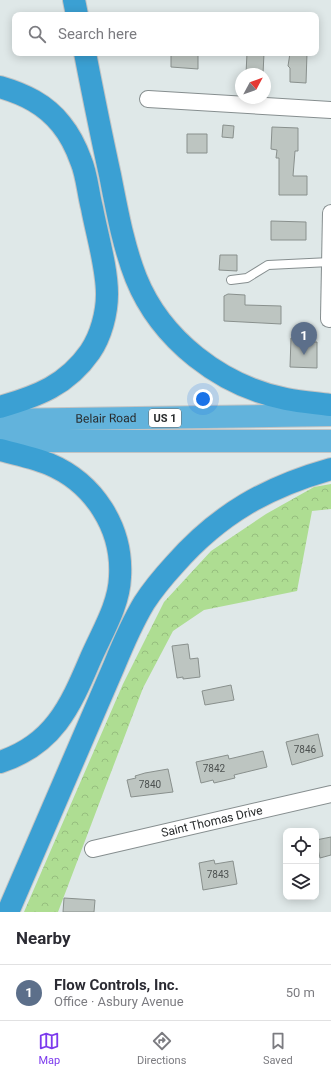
<!DOCTYPE html>
<meta charset="utf-8">
<style>
:root{--surface:#fff;--page:#f2f2f3;--text:#2b2b33;--muted:#7c7c81;--line:#e1e1e2;--accent:#7c3aed}
body{margin:0;font-family:Roboto,sans-serif;background:var(--page);color:var(--text)}
.controls{position:absolute;right:12px;bottom:12px;display:grid;overflow:hidden;border-radius:8px;box-shadow:0 2px 10px #0003}
.controls button{width:36px;height:36px;display:grid;place-items:center;padding:0;border:0;border-bottom:1px solid var(--line);background:var(--surface);color:var(--text);font:20px sans-serif}
.compass{position:absolute;left:235px;top:68px;width:36px;height:36px;border-radius:50%;background:var(--surface);box-shadow:0 2px 10px #0003;rotate:49deg}
.you{position:absolute;left:203px;top:399px;width:14px;height:14px;margin:-10px;border:3px solid #fff;border-radius:50%;background:#1a73e8;box-shadow:0 0 0 6px #1a73e833}
.badge{display:grid;place-items:center;width:26px;height:26px;border-radius:50%;background:var(--accent);color:#fff;font-size:13px;font-weight:700}
.pin{position:absolute;translate:-50% -33px;filter:drop-shadow(0 1px 2px #0008)}
.pin::after{content:'';position:absolute;top:21px;width:14px;height:12px;background:inherit;clip-path:polygon(0 0,100% 0,50% 100%)}
.list{margin:0;padding:0;list-style:none}
h2{display:flex;justify-content:space-between;align-items:center;height:52px;margin:0;padding:0 16px;font-size:17px}
h2 small{font-size:13px;font-weight:400;color:var(--muted)}
.list li{display:grid;grid-template-columns:26px 1fr auto;gap:12px;align-items:center;box-sizing:border-box;height:56px;padding:0 16px;border-top:1px solid var(--line)}
.list b{display:block;font-size:15px;white-space:nowrap}
.list p{margin:0;font-size:13px;white-space:nowrap;color:var(--muted)}
.list em{font-size:13px;font-style:normal;color:var(--muted)}
.icon{flex:none;width:22px;height:22px;fill:none;stroke:currentColor;stroke-width:2;stroke-linecap:round;stroke-linejoin:round}
.map{position:relative;flex:none;width:331px;height:912px;overflow:hidden}
.search{position:absolute;background:var(--surface);box-shadow:0 2px 10px #0003;left:12px;right:12px;top:12px;height:44px;display:flex;align-items:center;gap:10px;box-sizing:border-box;padding:0 14px;border-radius:8px;color:var(--muted);font-size:15px}
.sheet{height:108px;background:var(--surface)}
nav{display:flex;justify-content:space-around;align-items:center;box-sizing:border-box;height:56px;border-top:1px solid var(--line);background:var(--surface);font-size:11px;color:var(--muted)}
nav a{display:grid;justify-items:center;gap:2px}
nav .on{color:var(--accent)}
.map>svg:first-child{display:block}
.forest{fill:url(#forest-crowns)}
.building{fill:#bdc5c1;stroke:#89908d}
.lines{fill:none;stroke-linecap:round;stroke-linejoin:round}
.service-casing{stroke:#868e8f;stroke-width:10}
.minor-casing{stroke:#868e8f;stroke-width:18}
.trunk-casing{stroke:#c3c4c4;stroke-width:24}
.motorway-casing{stroke:#c3c4c4;stroke-width:24}
.service{stroke:#fff;stroke-width:8}
.minor{stroke:#fff;stroke-width:16}
.trunk{stroke:#62b3dc;stroke-width:22}
.motorway{stroke:#3ba0d3;stroke-width:22}
.labels{text-anchor:middle;dominant-baseline:central;stroke-width:3.5;stroke-linejoin:round;paint-order:stroke}
.number-label{font-size:10px;fill:#4d5251}
.shield{fill:#fff;stroke:#686b6b;stroke-width:1}
.shield-label{font-size:11px;font-weight:bold;fill:#282b2c}
.street-label{font-size:12px;fill:#282b2c;stroke:#fff}
</style>
<div class="map">
<svg width="331" height="912" viewBox="0 0 331 912">
<defs>
<pattern id="forest-crowns" width="20" height="18" patternUnits="userSpaceOnUse"><rect width="20" height="18" fill="#aedd92"/><path d="M2 6a3 3 0 1 1 6 0M12 15a3 3 0 1 1 6 0" fill="none" stroke="#96be7e"/></pattern>
</defs>
<rect width="100%" height="100%" fill="#dfe8e8"/>
<path class="forest" d="M 331,484 L 331,509 L 312,511 L 297,591 L 204,610 L 173,631 L 143,688 L 58,912 L 24,912 L 123,684 L 164,602 L 211,551 L 266,514 L 314,487 Z"/>
<path class="building" d="M 171,53 L 198,53 L 198,69 L 171,67 Z
M 247,53 L 264,53 L 263,74 L 246,74 Z
M 290,53 L 307,53 L 306,83 L 290,82 L 290,68 L 288,66 Z
M 223,125 L 234,126 L 233,138 L 222,137 Z
M 272,127 L 298,128 L 298,151 L 295,151 L 293,176 L 307,176 L 307,195 L 279,195 L 279,158 L 276,158 L 277,150 L 271,149 Z
M 187,134 L 207,134 L 207,153 L 187,153 Z
M 271,221 L 306,222 L 306,240 L 271,240 Z
M 220,255 L 237,255 L 237,271 L 219,270 Z
M 228,294 L 245,295 L 245,305 L 281,306 L 281,324 L 224,321 L 224,296 Z
M 291,338 L 307,338 L 306,342 L 317,342 L 317,368 L 290,367 Z
M 188,644 L 190,659 L 198,658 L 200,677 L 183,679 L 183,677 L 177,678 L 172,646 Z
M 231,685 L 234,700 L 205,705 L 202,691 Z
M 318,734 L 323,756 L 292,765 L 286,742 Z
M 263,751 L 267,767 L 234,775 L 235,778 L 214,783 L 213,780 L 201,783 L 196,762 L 228,755 L 229,759 Z
M 168,769 L 173,792 L 131,797 L 127,780 L 136,778 L 135,776 L 145,773 Z
M 331,837 L 331,855 L 320,858 L 316,840 Z
M 214,860 L 215,864 L 233,861 L 237,884 L 203,890 L 199,863 Z
M 64,898 L 95,900 L 94,912 L 63,912 Z"/>
<g class="lines">
<defs>
<path id="service" d="M 231,280 L 247,278 L 268,265 L 330,262"/>
<g id="minor">
<path d="M 148,99 L 331,110"/>
<path d="M 329,319 L 331,213"/>
<path id="s1" d="M 93,849 L 331,794"/>
</g>
<g id="trunk">
<path id="s2" d="M 0,420 L 331,415"/>
<path d="M 0,441 L 331,441"/>
</g>
<path id="motorway" d="M 74,0 L 77,15
M 85,53 C 93,94 101,134 110,175 C 117,210 123,245 136,278 C 161,340 221,386 286,399 C 301,402 316,403 331,405
M 0,87 C 24,94 45,104 61,124 C 70,135 76,147 81,161 C 87,175 88,193 92,208 C 97,235 107,267 107,294 C 107,313 101,336 90,352 C 67,385 38,396 0,407
M 0,450 C 16,454 34,458 49,464 C 94,483 123,528 120,577 C 119,606 101,634 90,660 C 70,707 53,745 0,762
M 8,912 L 114,666 C 123,644 132,623 144,603 C 153,589 164,576 175,564 C 219,514 267,487 331,469"/>
</defs>
<use href="#service" class="service-casing"/>
<use href="#minor" class="minor-casing"/>
<use href="#trunk" class="trunk-casing"/>
<use href="#motorway" class="motorway-casing"/>
<use href="#service" class="service"/>
<use href="#minor" class="minor"/>
<use href="#trunk" class="trunk"/>
<use href="#motorway" class="motorway"/>
</g>
<g class="labels">
<g class="number-label">
<text x="305" y="749">7846</text>
<text x="214" y="768">7842</text>
<text x="150" y="784">7840</text>
<text x="218" y="874">7843</text>
</g>
<rect class="shield" x="149" y="409" width="32" height="18" rx="3"/>
<g class="shield-label">
<text x="165" y="418">US 1</text>
</g>
<g class="street-label">
<text stroke="none"><textPath href="#s2" startOffset="106">Belair Road</textPath></text>
<text stroke="none"><textPath href="#s1" startOffset="122">Saint Thomas Drive</textPath></text>
</g>
</g>
</svg>
<div class="controls">
<button><svg class="icon" aria-label="locate" viewBox="0 0 24 24"><circle cx="12" cy="12" r="6"/><path d="M12 2v4M12 18v4M2 12h4M18 12h4"/></svg></button>
<button><svg class="icon" aria-label="layers" viewBox="0 0 24 24"><path d="M12 4l9 5-9 5-9-5zM3 14l9 5 9-5"/></svg></button>
</div>
<svg class="compass" viewBox="-18 -18 36 36"><path d="M0-13l5 13h-10z" fill="#e53935"/><path d="M0 13l5-13h-10z" fill="#7c7c81"/></svg>
<div class="you"></div>
<div class="pin badge" style="left:304px;top:355px;background:#5c6f8a">1</div>
<div class="search"><svg class="icon" aria-label="search" viewBox="0 0 24 24"><circle cx="10" cy="10" r="6"/><path d="M15 15l6 6"/></svg>Search here</div>
</div>
<section class="sheet">
<h2>Nearby<small></small></h2>
<ul class="list">
<li><span class="badge" style="background:#5c6f8a">1</span><div><b>Flow Controls, Inc.</b><p>Office · Asbury Avenue</p></div><em>50 m</em></li>
</ul>
</section>
<nav>
<a class="on"><svg class="icon" aria-label="map" viewBox="0 0 24 24"><path d="M3 6l6-2 6 2 6-2v14l-6 2-6-2-6 2zM9 4v14M15 6v14"/></svg>Map</a>
<a><svg class="icon" aria-label="directions" viewBox="0 0 24 24"><path d="M12 3l9 9-9 9-9-9zM9 14v-3h6M13 9l2 2-2 2"/></svg>Directions</a>
<a><svg class="icon" aria-label="saved" viewBox="0 0 24 24"><path d="M7 4h10v16l-5-4-5 4z"/></svg>Saved</a>
</nav>
